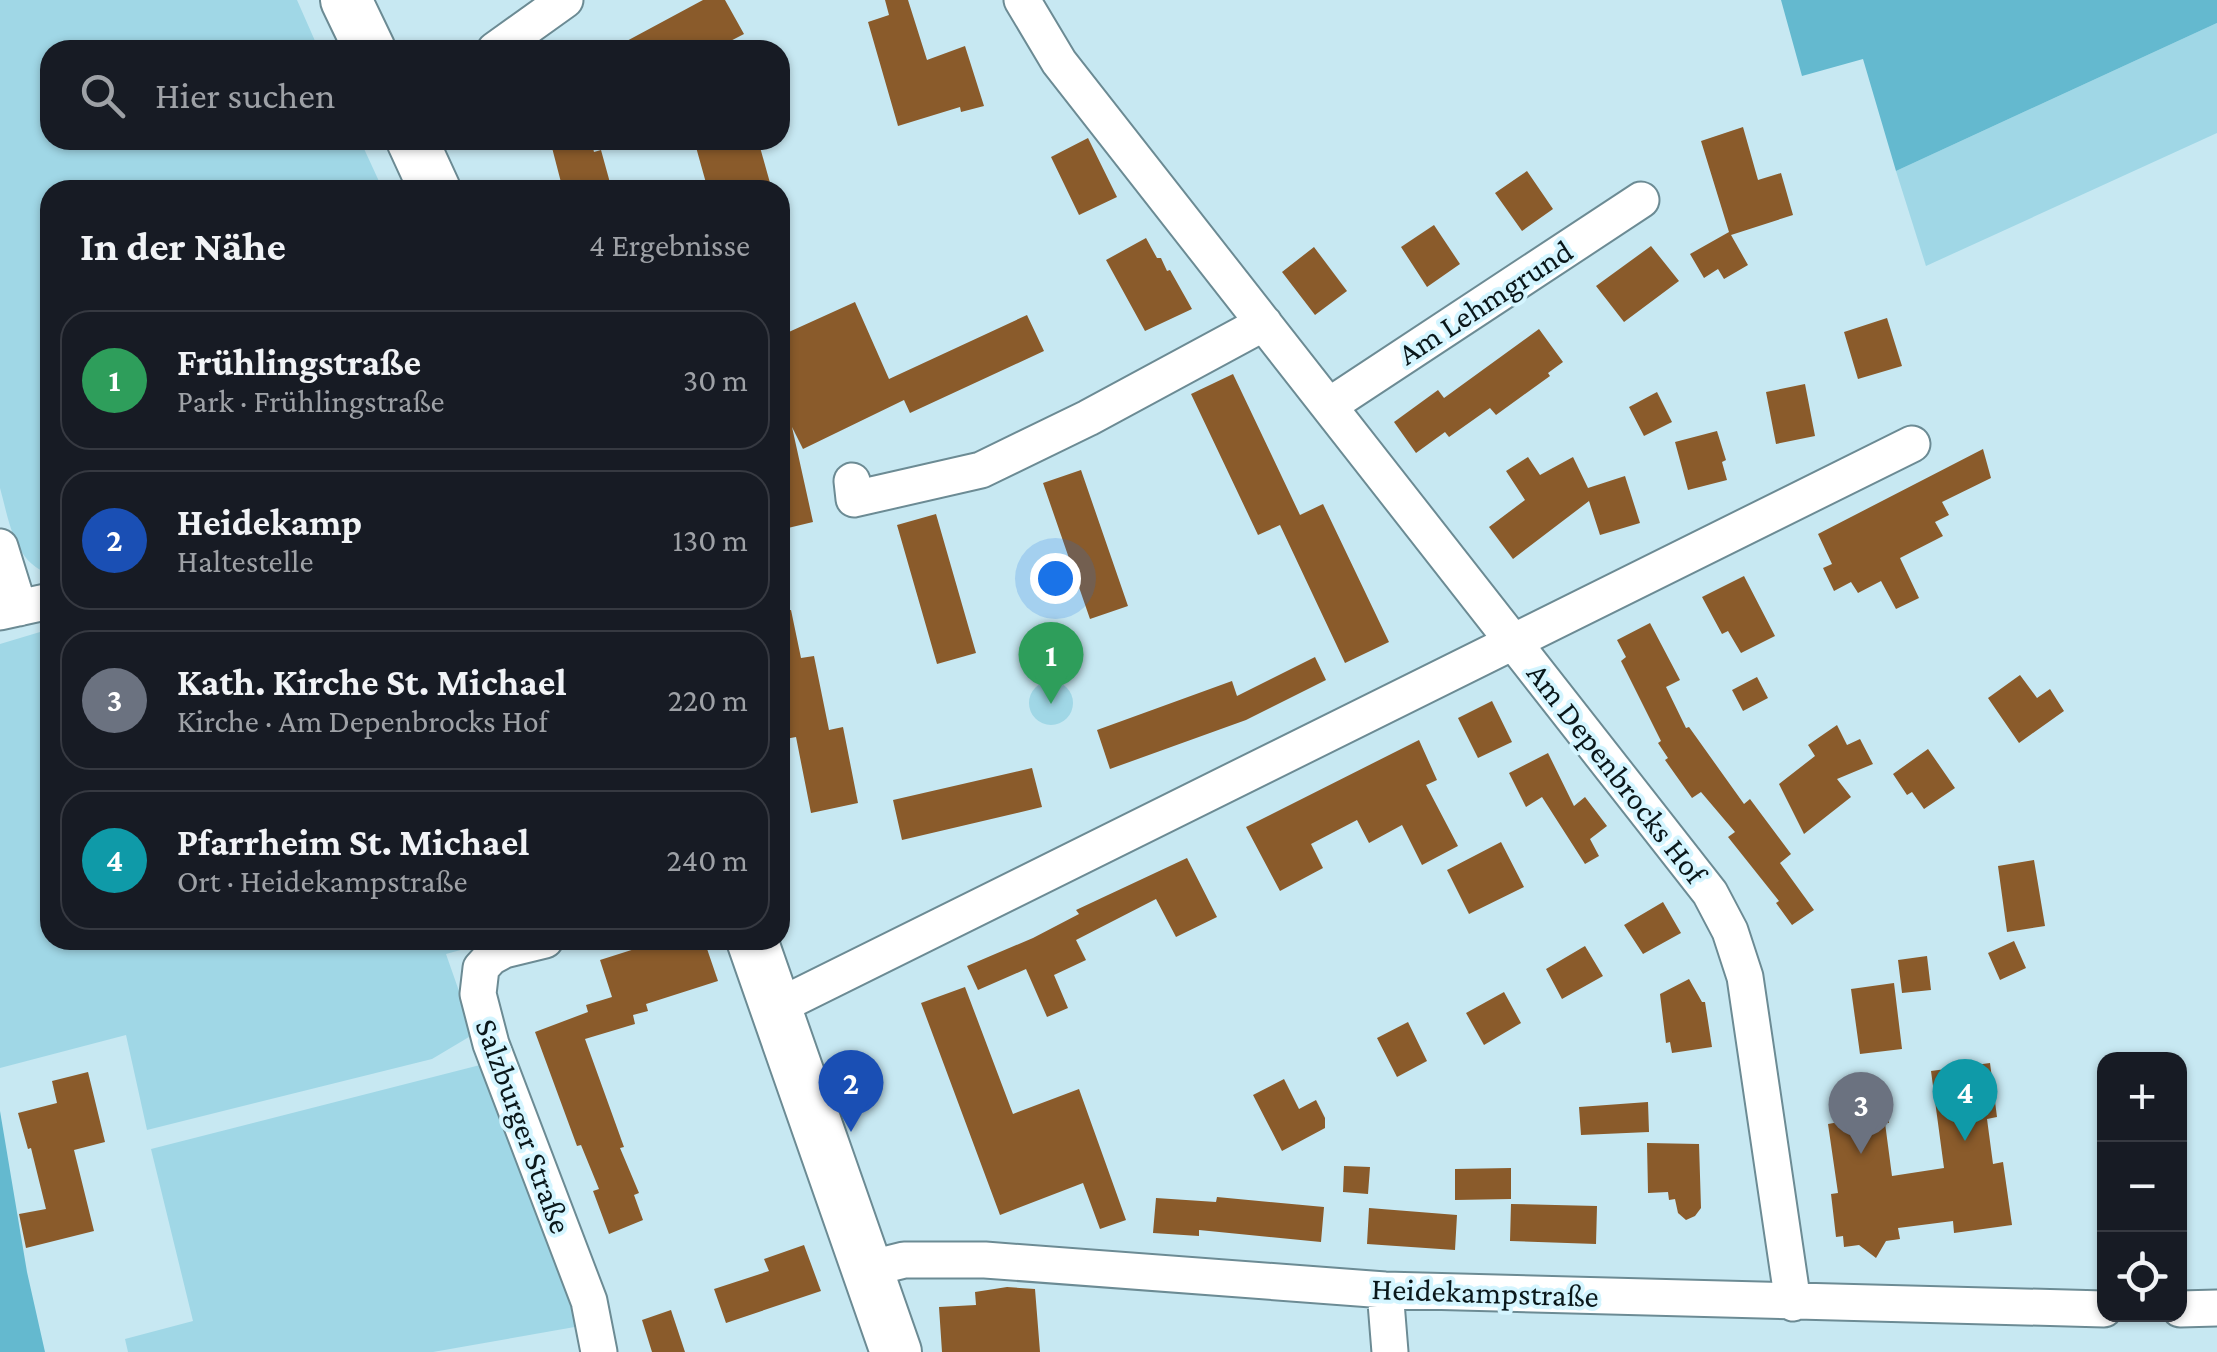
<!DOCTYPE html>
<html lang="de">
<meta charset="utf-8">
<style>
:root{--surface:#171b24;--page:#20242c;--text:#f1f3f6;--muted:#9ea1a6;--line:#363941;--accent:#d93025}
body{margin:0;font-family:"Crimson Pro",serif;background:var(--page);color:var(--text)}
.controls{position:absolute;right:30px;bottom:30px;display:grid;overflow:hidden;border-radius:20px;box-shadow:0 2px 8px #0004}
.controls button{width:90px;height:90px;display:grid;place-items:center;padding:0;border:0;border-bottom:2px solid var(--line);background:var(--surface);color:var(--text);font:50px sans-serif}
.you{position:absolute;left:1055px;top:578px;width:35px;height:35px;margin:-25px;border:8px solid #fff;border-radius:50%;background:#1a73e8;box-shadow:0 0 0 15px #1a73e833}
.badge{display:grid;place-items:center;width:65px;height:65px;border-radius:50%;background:var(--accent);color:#fff;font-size:32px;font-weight:700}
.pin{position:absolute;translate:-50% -82px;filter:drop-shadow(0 2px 5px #0008)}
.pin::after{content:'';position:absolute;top:52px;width:35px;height:30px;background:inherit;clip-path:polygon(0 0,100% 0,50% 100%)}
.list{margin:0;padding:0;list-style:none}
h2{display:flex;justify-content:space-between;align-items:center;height:130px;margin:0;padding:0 40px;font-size:42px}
h2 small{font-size:32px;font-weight:400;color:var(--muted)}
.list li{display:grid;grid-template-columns:65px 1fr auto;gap:30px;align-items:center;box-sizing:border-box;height:140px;margin:0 20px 20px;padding:0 20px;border:2px solid var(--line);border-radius:30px}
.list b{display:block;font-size:38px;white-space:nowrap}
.list p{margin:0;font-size:32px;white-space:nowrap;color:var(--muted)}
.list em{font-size:32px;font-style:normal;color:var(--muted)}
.icon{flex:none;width:55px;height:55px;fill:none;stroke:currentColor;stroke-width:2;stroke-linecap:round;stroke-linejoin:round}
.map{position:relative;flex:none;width:2217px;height:1352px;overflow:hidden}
.search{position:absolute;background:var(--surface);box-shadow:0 2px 8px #0004;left:40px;top:40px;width:750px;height:110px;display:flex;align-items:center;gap:25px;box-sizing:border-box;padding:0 35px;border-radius:30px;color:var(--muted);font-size:38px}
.panel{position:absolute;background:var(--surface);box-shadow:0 2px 8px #0004;left:40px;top:180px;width:750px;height:770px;border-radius:30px}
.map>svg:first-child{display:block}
.green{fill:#a0d7e6}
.forest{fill:#64b9cf}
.building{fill:#8a5b2b}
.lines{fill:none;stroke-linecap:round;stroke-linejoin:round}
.minor-casing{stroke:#6c8b94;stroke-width:39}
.secondary-casing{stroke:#6c8b94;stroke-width:54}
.minor{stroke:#fff;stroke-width:35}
.secondary{stroke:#fff;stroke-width:50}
.labels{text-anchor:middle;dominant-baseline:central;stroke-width:8;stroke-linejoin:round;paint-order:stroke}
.street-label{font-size:32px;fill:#0a171a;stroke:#d4f5ff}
</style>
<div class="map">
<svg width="2217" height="1352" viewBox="0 0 2217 1352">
<rect width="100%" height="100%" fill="#c7e8f2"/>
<path class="green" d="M 0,0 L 297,0 L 319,50 L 50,50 L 50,140 L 360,140 L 383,190 L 50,190 L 50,574 C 14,563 9,520 0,488 Z
M 2217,23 L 2217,133 L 1926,266 L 1896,171 Z
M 50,629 L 50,940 L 497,940 L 446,954 L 474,1034 L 432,1059 L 147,1130 L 126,1035 L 0,1068 L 0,644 Z
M1029 703a22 22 0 1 1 44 0a22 22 0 1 1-44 0Z
M 484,1064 L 586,1325 L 433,1352 L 128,1352 L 125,1339 L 193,1321 L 151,1149 Z"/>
<path class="forest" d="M 1781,0 L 2217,0 L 2217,23 L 1896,171 L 1863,59 L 1802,76 Z
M 0,1111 L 27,1272 L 45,1352 L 0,1352 Z"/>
<path class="building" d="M 703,0 L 725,0 L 744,34 L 713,50 L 610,50 Z
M 885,0 L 908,0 L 927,60 L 965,46 L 984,106 L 961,112 L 960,107 L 898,126 L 868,22 L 889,15 Z
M 1743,127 L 1758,180 L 1781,173 L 1793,215 L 1731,235 L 1748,265 L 1724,279 L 1718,269 L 1704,278 L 1690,254 L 1729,232 L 1701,141 Z
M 1088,138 L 1117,197 L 1079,215 L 1051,157 Z
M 550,140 L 591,140 L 594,152 L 601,150 L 612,190 L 563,190 Z
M 694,140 L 758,140 L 772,190 L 708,190 Z
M 1527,171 L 1553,209 L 1522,231 L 1495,193 Z
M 1434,225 L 1460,264 L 1427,287 L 1401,247 Z
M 1146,238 L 1157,258 L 1161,258 L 1167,271 L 1170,270 L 1192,309 L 1145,331 L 1106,260 Z
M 1651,246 L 1679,281 L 1624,322 L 1596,286 Z
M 1314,247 L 1347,291 L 1315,315 L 1282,272 Z
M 855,302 L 889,379 L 1027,315 L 1044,351 L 910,413 L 904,400 L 803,449 L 792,427 L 813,522 L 788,528 L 780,492 L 780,421 L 788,420 L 780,402 L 780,336 Z
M 1887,318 L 1902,366 L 1858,379 L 1844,332 Z
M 1539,329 L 1563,362 L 1548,373 L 1550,376 L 1496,415 L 1490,408 L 1449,437 L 1445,432 L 1416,453 L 1394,422 L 1438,390 L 1444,398 Z
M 1233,374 L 1300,515 L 1323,504 L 1389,642 L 1345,663 L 1280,525 L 1258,535 L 1191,394 Z
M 1805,384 L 1815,436 L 1776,444 L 1766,392 Z
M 1657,392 L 1672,422 L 1644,436 L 1629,407 Z
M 1717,431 L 1726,460 L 1722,462 L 1727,480 L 1688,490 L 1675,442 Z
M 1983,449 L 1991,478 L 1942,502 L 1949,515 L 1935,522 L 1943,536 L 1900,558 L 1919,598 L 1896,609 L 1881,581 L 1858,593 L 1851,582 L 1834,591 L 1823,568 L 1832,564 L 1818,534 Z
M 1528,457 L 1540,475 L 1573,457 L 1588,488 L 1625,476 L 1640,523 L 1600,535 L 1589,501 L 1513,559 L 1489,527 L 1525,500 L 1506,471 Z
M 1081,470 L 1128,606 L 1090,619 L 1043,483 Z
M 936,514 L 976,653 L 937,664 L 897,525 Z
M 1744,576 L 1775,636 L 1741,653 L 1728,631 L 1722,634 L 1702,597 Z
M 791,610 L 801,658 L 814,656 L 829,730 L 843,727 L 858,803 L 811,813 L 796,737 L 780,740 L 780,611 Z
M 1650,623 L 1680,680 L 1666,687 L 1686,728 L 1689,727 L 1744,804 L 1750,799 L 1791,854 L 1780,863 L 1814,910 L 1792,925 L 1776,903 L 1779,901 L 1728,837 L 1735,832 L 1701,792 L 1692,798 L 1665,760 L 1668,758 L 1658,743 L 1661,741 L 1621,661 L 1626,657 L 1617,640 Z
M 1315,657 L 1326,680 L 1246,720 L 1110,769 L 1097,730 L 1232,681 L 1237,696 Z
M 2020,675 L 2037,698 L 2050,689 L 2064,711 L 2019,743 L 1988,698 Z
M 1757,677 L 1768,698 L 1743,711 L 1732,690 Z
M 1492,701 L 1512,742 L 1478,758 L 1458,718 Z
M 1837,725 L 1847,745 L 1860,739 L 1873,764 L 1837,779 L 1851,797 L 1804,834 L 1779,784 L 1815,756 L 1808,745 Z
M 1419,740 L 1437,780 L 1426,785 L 1458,846 L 1422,865 L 1402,825 L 1369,843 L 1357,820 L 1311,844 L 1323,868 L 1280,891 L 1246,827 Z
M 1928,749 L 1955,788 L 1924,809 L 1912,792 L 1907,795 L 1893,774 Z
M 1548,753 L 1574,806 L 1585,797 L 1607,826 L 1590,839 L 1599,856 L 1585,864 L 1542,797 L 1526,807 L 1509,773 Z
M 1032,768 L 1042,807 L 902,840 L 893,800 Z
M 1501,842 L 1524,887 L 1469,914 L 1447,870 Z
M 1187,858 L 1217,917 L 1176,937 L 1156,899 L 1076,940 L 1086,960 L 1054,975 L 1068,1008 L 1047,1017 L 1026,969 L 978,990 L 967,966 L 1033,938 L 1079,914 L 1076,910 Z
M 2034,860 L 2045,926 L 2007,932 L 1998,866 Z
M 1663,902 L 1681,933 L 1643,954 L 1624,925 Z
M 663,940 L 704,940 L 718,981 L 646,1004 L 648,1011 L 633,1015 L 635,1024 L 585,1039 L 624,1147 L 620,1148 L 639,1193 L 634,1195 L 643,1220 L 609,1234 L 593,1191 L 599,1189 L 581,1145 L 577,1146 L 535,1032 L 588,1012 L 586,1005 L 612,997 L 600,960 Z
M 2014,941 L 2026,968 L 2000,980 L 1988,953 Z
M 1585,946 L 1603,976 L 1562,999 L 1546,969 Z
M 1927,956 L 1931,990 L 1902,993 L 1898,960 Z
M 1689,979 L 1702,1002 L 1705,1002 L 1712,1047 L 1672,1053 L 1670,1042 L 1666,1043 L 1660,994 Z
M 1894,983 L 1902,1049 L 1860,1054 L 1851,989 Z
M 965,987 L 1013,1114 L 1079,1089 L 1126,1220 L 1100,1229 L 1083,1183 L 1000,1215 L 921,1003 Z
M 1504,992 L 1521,1023 L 1484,1045 L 1466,1013 Z
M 1408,1022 L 1427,1061 L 1397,1077 L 1377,1038 Z
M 1990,1063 L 1997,1117 L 1987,1119 L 1993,1164 L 2003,1162 L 2012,1225 L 1954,1233 L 1953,1221 L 1898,1228 L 1900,1239 L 1886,1241 L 1876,1258 L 1859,1245 L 1844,1247 L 1843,1236 L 1836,1237 L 1831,1194 L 1838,1193 L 1828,1124 L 1839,1122 L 1835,1094 L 1885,1088 L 1889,1123 L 1885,1123 L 1892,1176 L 1944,1168 L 1931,1071 Z
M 88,1072 L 105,1142 L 74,1150 L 94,1231 L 26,1248 L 19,1214 L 46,1209 L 31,1148 L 28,1149 L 18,1113 L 57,1103 L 52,1081 Z
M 1284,1079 L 1299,1109 L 1316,1100 L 1325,1118 L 1325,1128 L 1282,1151 L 1253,1095 Z
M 1648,1102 L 1649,1132 L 1581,1135 L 1579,1107 Z
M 1647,1143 L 1699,1144 L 1701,1208 L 1695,1216 L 1686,1220 L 1678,1213 L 1675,1199 L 1669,1200 L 1668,1192 L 1648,1193 Z
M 1344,1166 L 1370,1167 L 1368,1194 L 1343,1192 Z
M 1511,1168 L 1511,1199 L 1455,1200 L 1455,1169 Z
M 1217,1197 L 1324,1207 L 1321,1242 L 1199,1230 L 1199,1236 L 1153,1233 L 1156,1198 L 1216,1202 Z
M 1511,1204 L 1597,1206 L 1596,1244 L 1510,1241 Z
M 1369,1208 L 1457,1215 L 1455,1250 L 1367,1244 Z
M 804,1245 L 821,1291 L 726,1323 L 714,1289 L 769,1271 L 764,1259 Z
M 1007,1287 L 1035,1289 L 1040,1352 L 942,1352 L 939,1307 L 976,1305 L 975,1292 Z
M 671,1310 L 685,1352 L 652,1352 L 642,1320 Z"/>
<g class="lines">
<defs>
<path id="minor" d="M 1022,0 L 1059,62 L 1710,893 L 1730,931 L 1745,977 L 1793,1303
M 495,50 L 565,0
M 1330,405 L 1641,200
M 852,481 L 854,499 L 981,470 L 1088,418 L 1264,323
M 0,547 L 19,608
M 0,612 L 50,601
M 545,940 L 504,950 L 491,957 L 481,968 L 478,994 L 491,1044 L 589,1301 L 599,1352
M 777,1007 L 1912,444
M 868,1269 L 904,1260 L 985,1260 L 1385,1290 L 2104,1309
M 1385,1290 L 1390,1352
M 2180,1309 L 2217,1308"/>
<path id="secondary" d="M 346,0 L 370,50
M 412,140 L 435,190
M 752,940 L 896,1352"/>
</defs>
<use href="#minor" class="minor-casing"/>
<use href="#secondary" class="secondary-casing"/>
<use href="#minor" class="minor"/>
<use href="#secondary" class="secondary"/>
</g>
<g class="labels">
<g class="street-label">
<text transform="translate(1485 302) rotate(-33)">Am Lehmgrund</text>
<text transform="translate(1617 773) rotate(52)">Am Depenbrocks Hof</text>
<text transform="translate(524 1126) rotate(70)">Salzburger Straße</text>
<text transform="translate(1485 1292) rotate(2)">Heidekampstraße</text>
</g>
</g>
</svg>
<div class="controls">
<button>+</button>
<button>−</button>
<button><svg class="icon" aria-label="locate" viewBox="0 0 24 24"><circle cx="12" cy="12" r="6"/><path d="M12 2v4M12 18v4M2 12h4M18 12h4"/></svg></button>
</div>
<div class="you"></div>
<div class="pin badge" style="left:1051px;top:704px;background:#2e9e5b">1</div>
<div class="pin badge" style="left:851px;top:1132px;background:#1a4fb4">2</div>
<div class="pin badge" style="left:1861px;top:1154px;background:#6b7280">3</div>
<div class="pin badge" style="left:1965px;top:1141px;background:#0f9aa8">4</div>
<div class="search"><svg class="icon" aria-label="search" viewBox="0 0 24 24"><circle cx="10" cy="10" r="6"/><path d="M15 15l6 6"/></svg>Hier suchen</div>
<section class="panel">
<h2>In der Nähe<small>4 Ergebnisse</small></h2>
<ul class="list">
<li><span class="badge" style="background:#2e9e5b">1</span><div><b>Frühlingstraße</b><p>Park · Frühlingstraße</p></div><em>30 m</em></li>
<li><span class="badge" style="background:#1a4fb4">2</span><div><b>Heidekamp</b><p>Haltestelle</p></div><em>130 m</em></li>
<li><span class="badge" style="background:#6b7280">3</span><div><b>Kath. Kirche St. Michael</b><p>Kirche · Am Depenbrocks Hof</p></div><em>220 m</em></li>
<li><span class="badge" style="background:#0f9aa8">4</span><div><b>Pfarrheim St. Michael</b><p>Ort · Heidekampstraße</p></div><em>240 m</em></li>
</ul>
</section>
</div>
